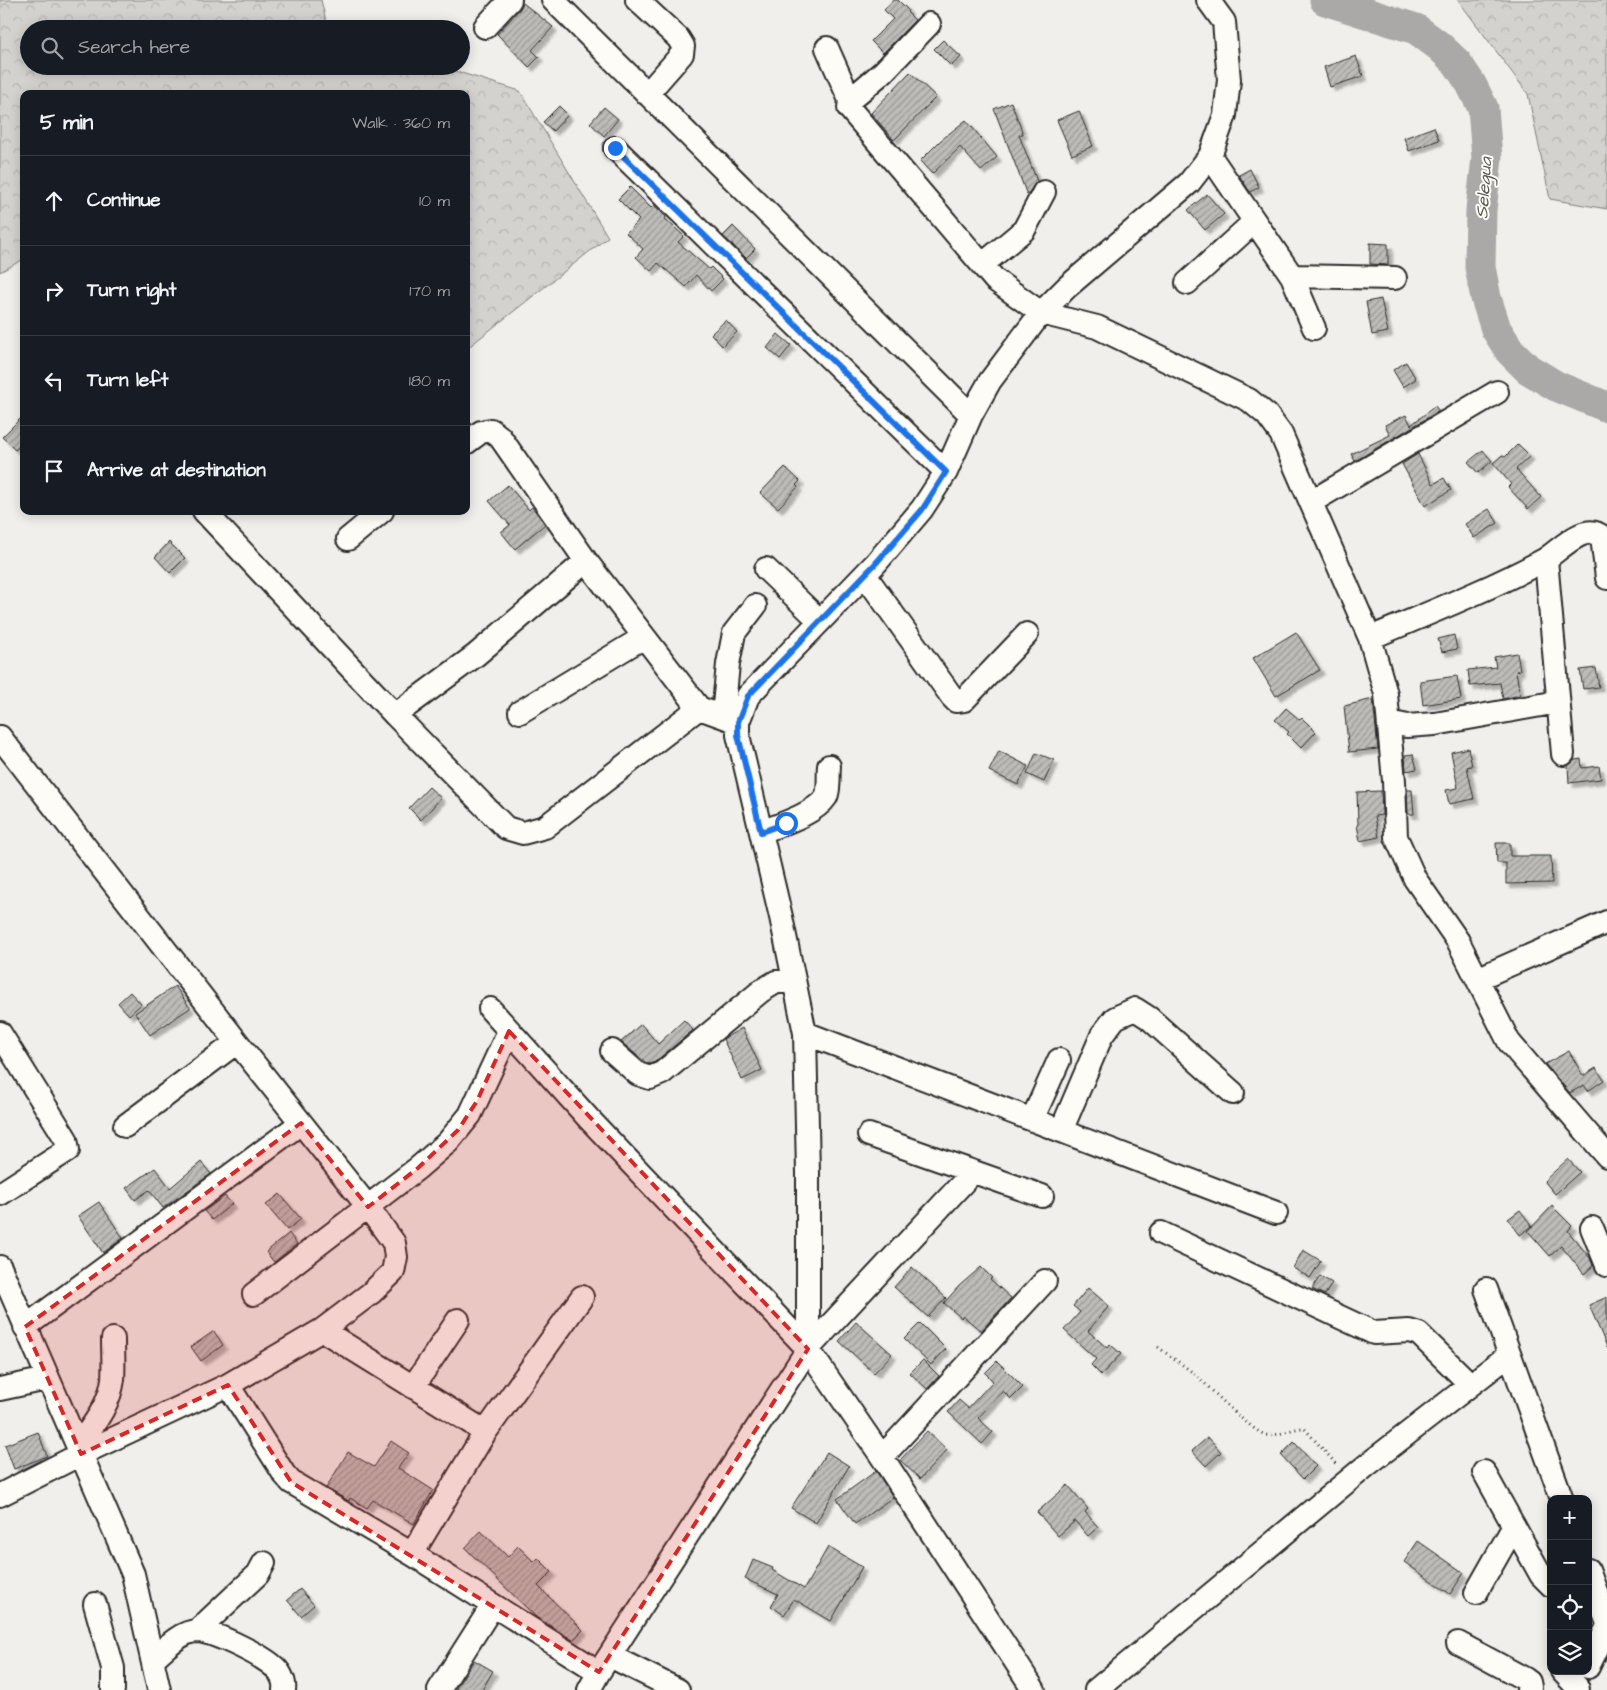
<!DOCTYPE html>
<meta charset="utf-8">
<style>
:root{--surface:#171b24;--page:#20242c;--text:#f1f3f6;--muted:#9ea1a6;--line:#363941}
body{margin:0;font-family:"Architects Daughter",sans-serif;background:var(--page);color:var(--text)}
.controls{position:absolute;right:15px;bottom:15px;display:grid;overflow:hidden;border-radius:10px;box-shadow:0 2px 12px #0003}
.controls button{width:45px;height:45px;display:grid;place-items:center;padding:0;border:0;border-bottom:1px solid var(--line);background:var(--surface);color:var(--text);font:25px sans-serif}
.stop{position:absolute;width:15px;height:15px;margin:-11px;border:4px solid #1a73e8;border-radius:50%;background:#fff}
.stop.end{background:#1a73e8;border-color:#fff;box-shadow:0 1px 5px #0008}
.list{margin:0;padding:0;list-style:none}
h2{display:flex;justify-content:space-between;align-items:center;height:65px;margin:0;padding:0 20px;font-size:21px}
h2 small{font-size:16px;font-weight:400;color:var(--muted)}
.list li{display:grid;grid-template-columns:32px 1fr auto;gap:15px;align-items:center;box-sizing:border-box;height:90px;padding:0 20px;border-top:1px solid var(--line)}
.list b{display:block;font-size:19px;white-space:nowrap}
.list em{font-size:16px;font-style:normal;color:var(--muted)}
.icon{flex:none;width:28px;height:28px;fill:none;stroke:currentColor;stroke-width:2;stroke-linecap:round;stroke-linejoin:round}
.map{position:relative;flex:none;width:1607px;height:1690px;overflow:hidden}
.search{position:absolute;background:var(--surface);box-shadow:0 2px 12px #0003;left:20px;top:20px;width:450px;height:55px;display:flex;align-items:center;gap:12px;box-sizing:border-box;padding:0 18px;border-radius:28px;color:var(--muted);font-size:19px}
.panel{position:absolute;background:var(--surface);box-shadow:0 2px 12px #0003;left:20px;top:90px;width:450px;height:425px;border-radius:10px}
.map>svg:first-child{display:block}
.forest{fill:url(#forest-crowns);stroke:#7f7e7d}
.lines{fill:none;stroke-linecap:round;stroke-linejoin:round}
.river{stroke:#aaa9a7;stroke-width:31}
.building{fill:url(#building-hatch);stroke:#2b2b2b;filter:url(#shadow)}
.minor-casing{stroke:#2b2b2b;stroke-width:26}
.path{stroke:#2b2b2b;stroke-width:3;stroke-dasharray:1 4;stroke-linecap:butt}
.minor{stroke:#fdfcf7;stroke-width:22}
.route{stroke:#1a73e8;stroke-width:6}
.marked{fill:#d62828;fill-opacity:0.2;stroke:#d62828;stroke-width:4;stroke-dasharray:10 6;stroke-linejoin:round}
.labels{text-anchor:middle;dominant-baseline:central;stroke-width:4;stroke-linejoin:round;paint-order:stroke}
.water-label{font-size:18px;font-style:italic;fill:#575756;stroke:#fdfcf7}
</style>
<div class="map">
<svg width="1607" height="1690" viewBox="0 0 1607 1690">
<defs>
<pattern id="forest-crowns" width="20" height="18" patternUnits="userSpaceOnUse" patternTransform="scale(1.25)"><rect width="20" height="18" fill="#d3d2cf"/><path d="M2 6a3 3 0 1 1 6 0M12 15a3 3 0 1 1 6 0" fill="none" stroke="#b5b4b2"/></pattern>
<pattern id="building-hatch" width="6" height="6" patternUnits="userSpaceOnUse" patternTransform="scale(1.25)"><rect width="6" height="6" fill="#bdbcb8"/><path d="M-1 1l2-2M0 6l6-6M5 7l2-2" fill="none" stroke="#9a9996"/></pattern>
<filter id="shadow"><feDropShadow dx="4.5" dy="4.5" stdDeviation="1" flood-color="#0004"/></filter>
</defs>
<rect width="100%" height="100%" fill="#f0efeb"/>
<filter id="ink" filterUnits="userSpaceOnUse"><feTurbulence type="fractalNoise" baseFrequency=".02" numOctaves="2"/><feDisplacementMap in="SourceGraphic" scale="10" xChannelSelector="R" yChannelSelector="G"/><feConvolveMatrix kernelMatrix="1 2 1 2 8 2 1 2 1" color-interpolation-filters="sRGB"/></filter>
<g filter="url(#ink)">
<path class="forest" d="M 0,0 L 321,0 L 328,29 L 29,29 L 29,66 L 439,66 L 520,91 L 608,237 L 466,349 L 466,94 L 24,94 L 24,259 L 0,272 Z
M 1458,0 L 1607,0 L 1607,209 L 1550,199 L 1528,94 Z"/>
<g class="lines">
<path class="river" d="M 1325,0 L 1416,29 L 1439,46 L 1457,63 L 1471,84 L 1483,108 L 1487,158 L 1481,210 L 1480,267 L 1486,298 L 1496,329 L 1510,351 L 1528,369 L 1556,386 L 1607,407"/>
</g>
<path class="building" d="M 893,0 L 898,0 L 908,10 L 907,12 L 915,20 L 883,53 L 871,41 L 893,19 L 884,10 Z
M 523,3 L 553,27 L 532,50 L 539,57 L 529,67 L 497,34 L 520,9 Z
M 943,40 L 961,57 L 951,66 L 934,49 Z
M 1356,56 L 1363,76 L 1330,87 L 1324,67 Z
M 910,72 L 936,97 L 894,140 L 871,113 Z
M 1011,102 L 1023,134 L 1019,135 L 1037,181 L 1027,195 L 994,109 Z
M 559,106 L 568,115 L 553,131 L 543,122 Z
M 604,107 L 618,119 L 604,136 L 590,123 Z
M 1079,111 L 1093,146 L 1072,155 L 1057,120 Z
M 966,120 L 997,157 L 981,171 L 960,147 L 932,174 L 920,161 L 940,141 Z
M 1434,127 L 1439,140 L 1409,151 L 1404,138 Z
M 1250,169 L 1259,187 L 1250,192 L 1239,175 Z
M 630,187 L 651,208 L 654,205 L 666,217 L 665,219 L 684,236 L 678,242 L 709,269 L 711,267 L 723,279 L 711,291 L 696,275 L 686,287 L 658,263 L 651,271 L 636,257 L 643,249 L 626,233 L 639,220 L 618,199 Z
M 1207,194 L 1224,214 L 1205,230 L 1188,210 Z
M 733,226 L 755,249 L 746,258 L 723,236 Z
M 1370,243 L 1388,244 L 1388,265 L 1370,264 Z
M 1381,299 L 1388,332 L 1372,335 L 1366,302 Z
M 726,320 L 737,332 L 722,346 L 711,334 Z
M 778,334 L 791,345 L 780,359 L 767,348 Z
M 1406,362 L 1416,379 L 1403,387 L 1393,370 Z
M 1435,406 L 1439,411 L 1355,461 L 1351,454 L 1390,435 L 1385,425 L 1406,415 L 1411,425 Z
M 24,415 L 24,442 L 15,450 L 2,437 Z
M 1518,444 L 1530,456 L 1516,469 L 1541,497 L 1528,509 L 1508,487 L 1511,484 L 1493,463 L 1502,455 L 1505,457 Z
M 1483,450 L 1492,461 L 1478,473 L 1468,462 Z
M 1418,454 L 1433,484 L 1444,478 L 1451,490 L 1425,506 L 1402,464 Z
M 785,467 L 800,481 L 796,485 L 798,487 L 778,508 L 760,493 Z
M 508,485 L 529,510 L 532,507 L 545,524 L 515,549 L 501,532 L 510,525 L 489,501 Z
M 1489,509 L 1498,523 L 1474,538 L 1465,524 Z
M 169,542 L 185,558 L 170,573 L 155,557 Z
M 1296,632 L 1320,670 L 1276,696 L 1253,658 Z
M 1454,635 L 1457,649 L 1442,652 L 1438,639 Z
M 1517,653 L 1520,670 L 1516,671 L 1520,695 L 1503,699 L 1500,683 L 1470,686 L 1468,670 L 1496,667 L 1494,657 Z
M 1596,668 L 1599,687 L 1583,689 L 1580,670 Z
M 1457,676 L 1461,699 L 1423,705 L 1420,681 Z
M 1373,699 L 1378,749 L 1349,752 L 1344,706 Z
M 1286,708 L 1300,720 L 1302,718 L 1316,732 L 1301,748 L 1287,734 L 1289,732 L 1275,720 Z
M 1468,748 L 1472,766 L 1467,767 L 1474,799 L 1449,804 L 1446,790 L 1458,788 L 1451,752 Z
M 999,751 L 1028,766 L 1018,785 L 989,771 Z
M 1036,753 L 1054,760 L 1044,782 L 1027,774 Z
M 1413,754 L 1417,769 L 1406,771 L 1405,755 Z
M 1581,759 L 1582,768 L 1599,766 L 1601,779 L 1569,783 L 1568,766 L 1575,760 Z
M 429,787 L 441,798 L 421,820 L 409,808 Z
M 1407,790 L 1412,790 L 1414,814 L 1408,814 Z
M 1381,791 L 1382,815 L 1375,816 L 1379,837 L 1360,841 L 1357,825 L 1358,824 L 1357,792 Z
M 1496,843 L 1510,843 L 1510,856 L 1551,856 L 1552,883 L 1506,884 L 1506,863 L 1497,863 Z
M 175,986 L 190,1008 L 150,1035 L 135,1013 Z
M 130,992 L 141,1004 L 129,1015 L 118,1003 Z
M 684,1020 L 693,1030 L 655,1062 L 649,1064 L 645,1062 L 621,1042 L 641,1024 L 658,1044 Z
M 742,1028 L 762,1070 L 742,1080 L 723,1039 Z
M 1569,1051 L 1583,1076 L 1596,1068 L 1604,1080 L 1588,1091 L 1584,1085 L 1570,1093 L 1545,1064 Z
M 1568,1159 L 1580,1172 L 1555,1194 L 1544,1181 Z
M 201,1162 L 211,1174 L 163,1208 L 149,1190 L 135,1200 L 126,1188 L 155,1168 L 170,1188 Z
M 280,1194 L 301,1219 L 287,1230 L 266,1205 Z
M 225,1196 L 232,1204 L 212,1220 L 204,1211 Z
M 99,1202 L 123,1238 L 103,1253 L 78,1216 Z
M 1552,1206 L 1572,1226 L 1568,1231 L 1590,1258 L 1593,1266 L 1584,1274 L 1561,1246 L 1550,1256 L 1528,1231 Z
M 1520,1210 L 1532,1226 L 1520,1235 L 1508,1219 Z
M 289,1233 L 297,1244 L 274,1262 L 266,1252 Z
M 1303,1250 L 1321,1261 L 1310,1278 L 1293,1268 Z
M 912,1267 L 946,1298 L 928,1317 L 894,1287 Z
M 981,1267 L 992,1278 L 990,1279 L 1011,1298 L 981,1331 L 963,1316 L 961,1318 L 944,1303 L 959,1286 Z
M 1320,1276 L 1332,1283 L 1325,1295 L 1312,1289 Z
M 1088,1288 L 1109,1306 L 1088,1331 L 1107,1348 L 1110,1344 L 1121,1354 L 1101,1375 L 1091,1365 L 1096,1359 L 1064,1330 L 1080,1312 L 1073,1306 Z
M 1607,1297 L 1607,1347 L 1589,1305 Z
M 856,1322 L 892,1354 L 874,1373 L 839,1341 Z
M 920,1323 L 946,1349 L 931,1365 L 904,1339 Z
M 214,1331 L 223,1345 L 201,1361 L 191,1347 Z
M 923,1360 L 939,1376 L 927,1389 L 910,1373 Z
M 997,1361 L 1023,1387 L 1011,1399 L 1003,1391 L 978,1418 L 993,1432 L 982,1444 L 948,1412 L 959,1400 L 968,1408 L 993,1381 L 985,1373 Z
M 927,1431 L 947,1450 L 920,1479 L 900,1460 Z
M 38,1432 L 47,1456 L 14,1469 L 5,1445 Z
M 1208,1437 L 1221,1452 L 1206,1466 L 1192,1451 Z
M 391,1441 L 409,1453 L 398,1468 L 433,1490 L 414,1524 L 373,1500 L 367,1508 L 350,1498 L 349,1501 L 326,1488 L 348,1452 L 374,1467 Z
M 1294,1442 L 1316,1466 L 1303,1479 L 1281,1455 Z
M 827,1452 L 849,1466 L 816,1523 L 791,1508 Z
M 876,1471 L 893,1497 L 855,1524 L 837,1499 Z
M 1068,1485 L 1088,1509 L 1085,1512 L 1098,1527 L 1088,1536 L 1075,1521 L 1058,1536 L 1037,1512 Z
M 481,1531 L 508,1557 L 518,1546 L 534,1562 L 538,1558 L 552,1572 L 538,1586 L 583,1630 L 573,1640 L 536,1617 L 465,1548 Z
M 1418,1541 L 1464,1573 L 1450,1594 L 1404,1562 Z
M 828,1547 L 862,1567 L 831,1621 L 794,1599 L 784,1615 L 771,1606 L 778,1594 L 745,1579 L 753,1560 L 773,1568 L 772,1570 L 804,1589 Z
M 300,1589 L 314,1605 L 301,1616 L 287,1600 Z
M 474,1660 L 493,1671 L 482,1690 L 455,1690 Z"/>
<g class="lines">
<defs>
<path id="minor" d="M 553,0 L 971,415
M 637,0 L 678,38 L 683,46 L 682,54 L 647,94
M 929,24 L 884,71 L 850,100 L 849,108 L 995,280 L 1041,313 L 1097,327 L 1249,400 L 1267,415 L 1281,434 L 1370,638 L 1386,694 L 1394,781 L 1396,837 L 1415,879 L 1458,941 L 1509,1042 L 1607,1156
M 485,27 L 510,0
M 827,48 L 850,100
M 615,148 L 946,472
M 1210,156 L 1292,276 L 1314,328
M 982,265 L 1024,230 L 1044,192
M 1292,276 L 1395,278
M 1187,283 L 1254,222
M 466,443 L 481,432 L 491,430 L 500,437 L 586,561 L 699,708 L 738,722
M 1311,502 L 1497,392
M 204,511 L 395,715 L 506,828 L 523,833 L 545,827 L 699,708
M 348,539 L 382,511
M 1546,559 L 1563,754
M 766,569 L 820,621
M 865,575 L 952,697 L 956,701 L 964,700 L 1027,634
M 1370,638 C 1429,613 1488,590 1544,560 C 1559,551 1585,521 1602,537 L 1607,578
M 520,712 L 644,637
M 395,715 L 476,655 L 586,561
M 723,716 L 728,664 L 734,633 L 755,606
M 1389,722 L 1407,726 L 1435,724 L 1558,702
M 0,737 L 237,1042 L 368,1207 L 394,1243 L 396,1257 L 393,1272 L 371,1293 L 322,1330 L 228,1385 L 81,1454 L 0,1495
M 761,832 C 779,825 815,814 826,797 C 830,789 828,774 829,766
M 1477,979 L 1607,922
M 490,1009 L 589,1119 L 808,1349 L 882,1457 L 1034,1690
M 0,1033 L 66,1139 L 68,1150 L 0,1194
M 805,1033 L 1276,1213
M 612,1051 L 638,1074 L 650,1078 L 662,1073 L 761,991 L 776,982 L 794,980
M 1032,1120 L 1059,1060
M 125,1126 L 237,1042
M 1061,1131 L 1102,1035 L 1115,1018 L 1135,1009 L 1149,1018 L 1233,1093
M 869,1135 L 1042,1196
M 1592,1228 L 1607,1265
M 1161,1233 L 1374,1333 L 1409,1331 L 1419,1334 L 1470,1384
M 0,1267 L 133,1574 L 159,1690
M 1486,1289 L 1562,1499
M 254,1294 L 418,1168 L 448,1142 L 470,1115 L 509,1031
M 25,1327 L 301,1123
M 322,1330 L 473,1424 L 484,1434
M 808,1349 L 808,1173 L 805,1033 L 781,917 L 738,735 L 738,722 L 748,696 L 876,563 L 922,509 L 946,472 L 971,415 L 990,381 L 1041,313 L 1067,287 L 1189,183 L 1210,156 L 1225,115 L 1229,80 L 1224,22 L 1208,0
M 228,1385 L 284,1474 L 291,1482 L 412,1554 L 599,1672
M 413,1387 L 458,1320
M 0,1389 L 47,1379
M 78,1446 C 93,1425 110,1405 113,1379 C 114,1366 113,1352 113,1339
M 882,1457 L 1045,1281
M 1484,1472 L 1541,1575 L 1551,1585
M 412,1554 L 484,1434 L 582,1297
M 1588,1570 L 1607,1621
M 1476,1593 L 1514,1526
M 95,1604 L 113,1668 L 113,1690
M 197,1631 L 258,1574 L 264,1563
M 1458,1643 L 1525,1679 L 1529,1682 L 1530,1687 L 1528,1690
M 610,1656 L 678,1690
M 153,1659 C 164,1649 181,1631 197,1631 C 215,1632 269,1658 279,1672 C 283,1678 285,1684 284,1690
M 1588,1667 L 1607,1628
M 1562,1671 L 1578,1688
M 439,1690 L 493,1605
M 589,1690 L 599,1672 L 808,1349 L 973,1172
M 1096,1690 L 1367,1465 L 1509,1355"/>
</defs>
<use href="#minor" class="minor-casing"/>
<path class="path" d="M 1158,1347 C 1171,1357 1185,1366 1198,1377 C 1212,1390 1251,1431 1266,1435 C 1278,1437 1291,1428 1304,1428 L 1337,1465"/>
<use href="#minor" class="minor"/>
</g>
</g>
<g class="lines" filter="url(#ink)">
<path class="route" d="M 615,148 L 946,472 L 922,510 L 876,563 L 748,696 L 738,722 L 738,735 L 761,832 L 786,823"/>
</g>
<path class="marked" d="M 509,1031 L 808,1349 L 599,1672 L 291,1482 L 228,1385 L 81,1454 L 25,1327 L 301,1123 L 368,1207 L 418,1168 L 458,1130 L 477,1101 Z"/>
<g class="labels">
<g class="water-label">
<text transform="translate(1484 188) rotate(-86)">Selegua</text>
</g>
</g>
</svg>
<div class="controls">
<button>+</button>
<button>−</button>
<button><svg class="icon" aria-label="locate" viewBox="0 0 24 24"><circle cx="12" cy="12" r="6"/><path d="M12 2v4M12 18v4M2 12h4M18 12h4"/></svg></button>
<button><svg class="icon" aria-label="layers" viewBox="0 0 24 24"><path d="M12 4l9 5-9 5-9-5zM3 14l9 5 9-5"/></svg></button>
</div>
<div class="stop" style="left:786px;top:823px"></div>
<div class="stop end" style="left:615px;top:148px"></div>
<div class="search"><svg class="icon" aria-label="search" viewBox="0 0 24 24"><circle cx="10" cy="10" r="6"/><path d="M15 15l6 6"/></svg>Search here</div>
<section class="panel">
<h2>5 min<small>Walk · 360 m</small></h2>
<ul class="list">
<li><svg class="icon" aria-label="ahead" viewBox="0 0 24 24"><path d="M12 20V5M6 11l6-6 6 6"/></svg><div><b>Continue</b></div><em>10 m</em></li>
<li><svg class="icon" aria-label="right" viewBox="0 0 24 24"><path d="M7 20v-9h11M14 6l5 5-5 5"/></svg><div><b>Turn right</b></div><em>170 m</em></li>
<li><svg class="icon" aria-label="left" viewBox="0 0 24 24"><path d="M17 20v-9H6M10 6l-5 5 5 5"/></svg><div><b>Turn left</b></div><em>180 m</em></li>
<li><svg class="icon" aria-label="arrive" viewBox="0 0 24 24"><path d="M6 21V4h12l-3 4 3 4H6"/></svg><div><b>Arrive at destination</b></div></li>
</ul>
</section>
</div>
